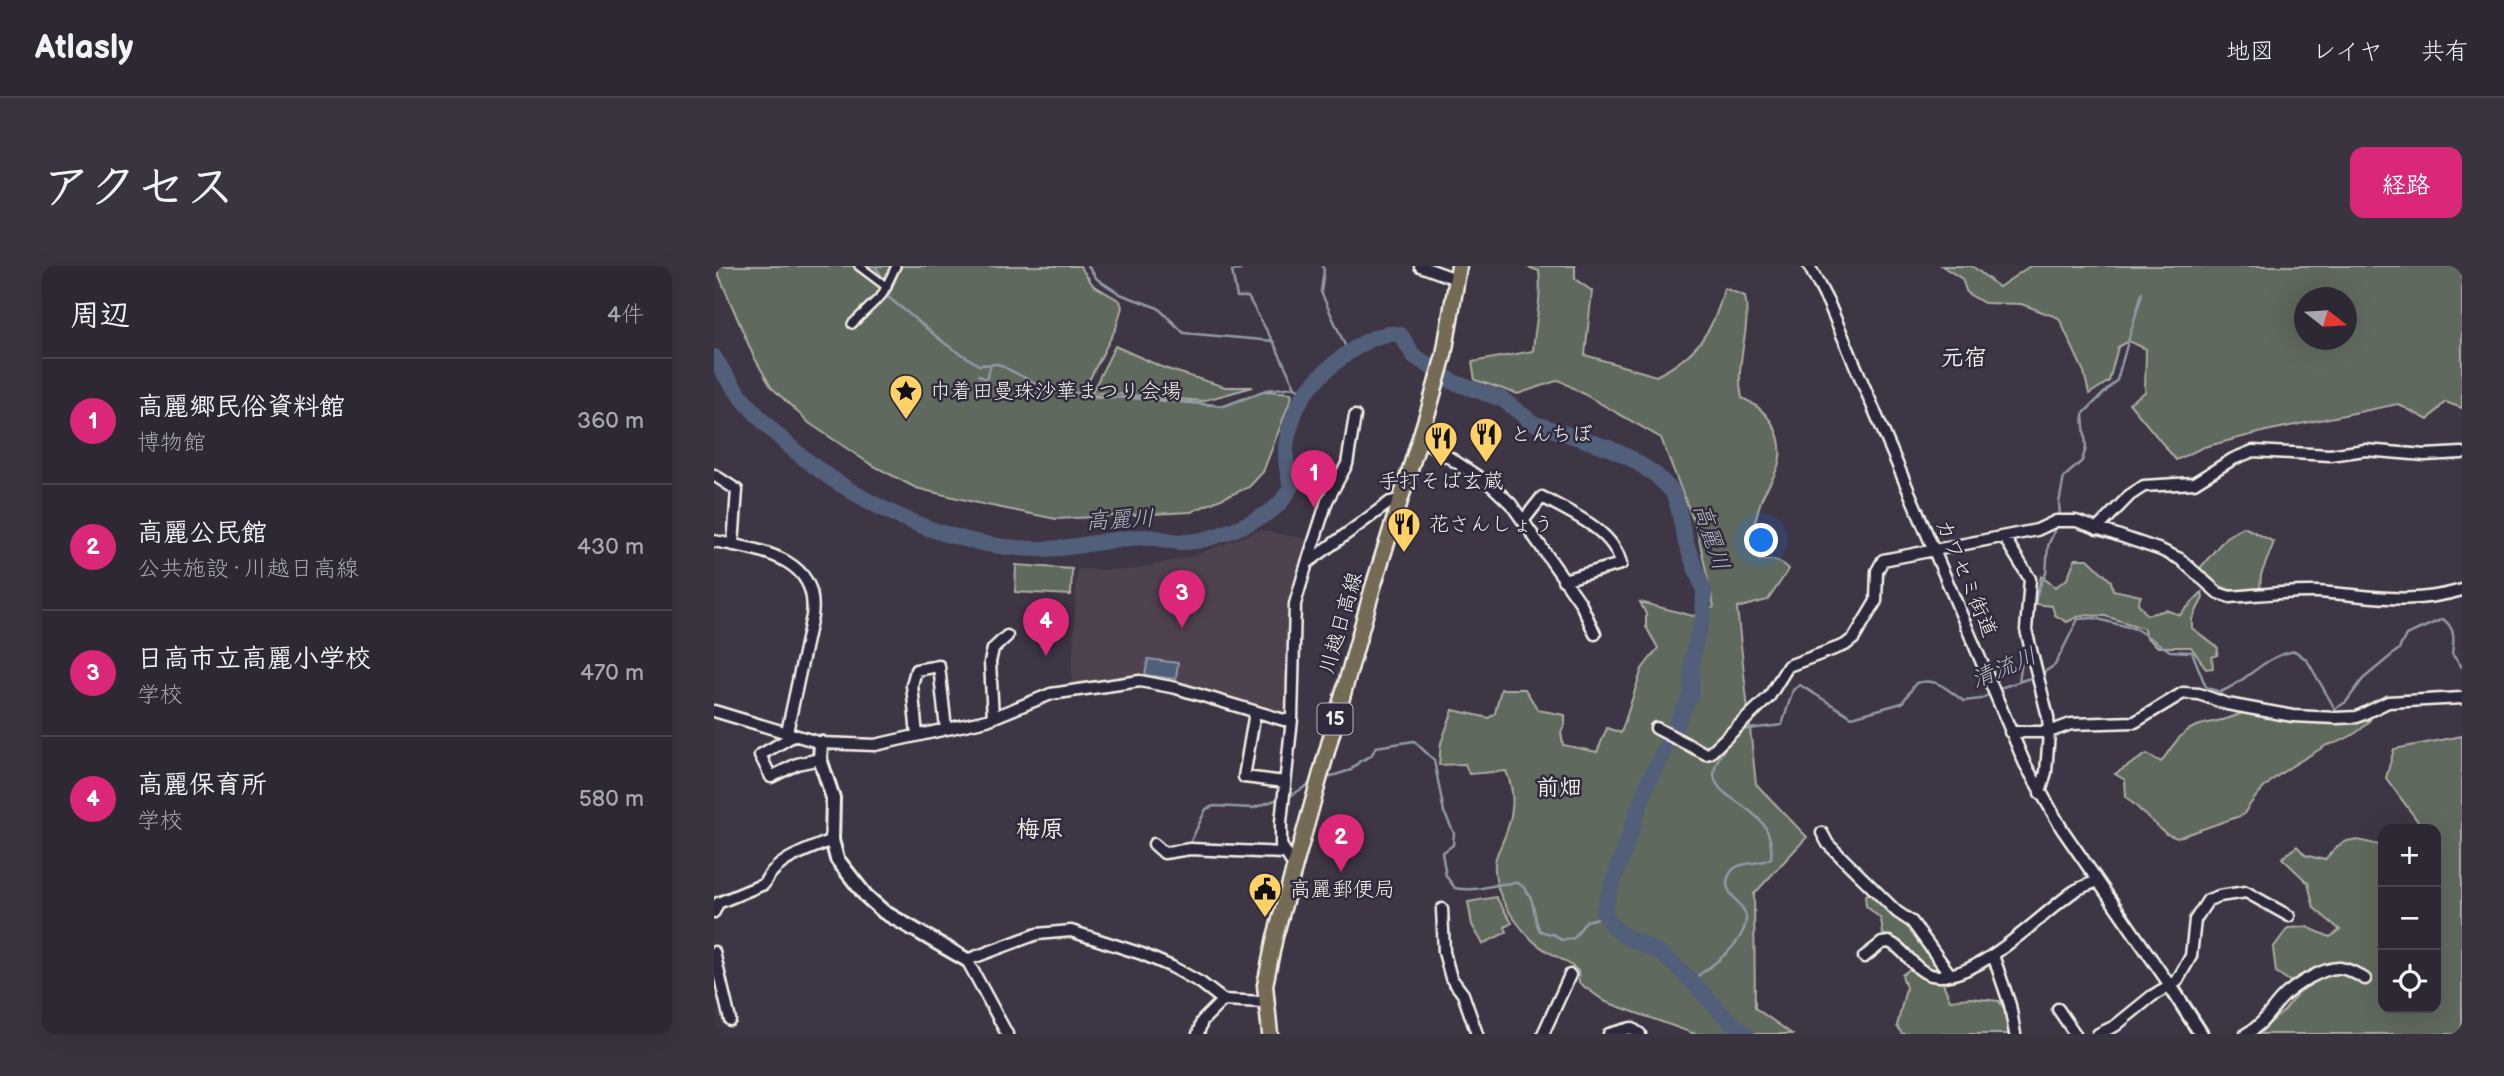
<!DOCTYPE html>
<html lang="ja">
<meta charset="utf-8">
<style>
:root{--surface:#2e2834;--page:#3a3440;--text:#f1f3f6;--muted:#a7a6ac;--line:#49444f;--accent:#db2777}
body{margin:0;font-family:"Balsamiq Sans","Klee One",sans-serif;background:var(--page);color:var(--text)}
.controls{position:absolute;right:21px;bottom:21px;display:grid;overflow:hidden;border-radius:14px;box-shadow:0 7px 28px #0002}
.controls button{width:63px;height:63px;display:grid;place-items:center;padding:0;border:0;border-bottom:2px solid var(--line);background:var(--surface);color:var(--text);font:35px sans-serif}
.compass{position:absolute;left:1580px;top:21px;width:63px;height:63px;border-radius:50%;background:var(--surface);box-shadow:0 7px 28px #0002;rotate:107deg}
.you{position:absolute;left:1048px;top:275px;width:24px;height:24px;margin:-18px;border:5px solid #fff;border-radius:50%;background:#1a73e8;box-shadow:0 0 0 10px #1a73e833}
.badge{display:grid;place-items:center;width:46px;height:46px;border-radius:50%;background:var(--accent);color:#fff;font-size:23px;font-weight:700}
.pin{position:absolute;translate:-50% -58px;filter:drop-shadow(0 2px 4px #0008)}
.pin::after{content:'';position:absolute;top:37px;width:24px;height:21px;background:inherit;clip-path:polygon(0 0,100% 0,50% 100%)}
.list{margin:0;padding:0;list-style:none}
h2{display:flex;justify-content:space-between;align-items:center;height:91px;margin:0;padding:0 28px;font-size:30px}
h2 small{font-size:23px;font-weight:400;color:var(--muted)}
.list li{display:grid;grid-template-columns:46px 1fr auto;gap:21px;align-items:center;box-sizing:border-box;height:126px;padding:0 28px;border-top:2px solid var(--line)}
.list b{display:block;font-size:26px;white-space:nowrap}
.list p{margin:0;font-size:23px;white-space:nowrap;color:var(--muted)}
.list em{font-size:23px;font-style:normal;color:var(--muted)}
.icon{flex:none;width:38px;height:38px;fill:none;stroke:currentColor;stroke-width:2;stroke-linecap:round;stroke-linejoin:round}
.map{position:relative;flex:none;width:1748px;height:768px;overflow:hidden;border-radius:14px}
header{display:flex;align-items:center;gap:42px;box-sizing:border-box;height:98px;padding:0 35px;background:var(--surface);border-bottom:2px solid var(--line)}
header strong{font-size:33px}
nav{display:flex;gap:38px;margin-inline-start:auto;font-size:24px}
.intro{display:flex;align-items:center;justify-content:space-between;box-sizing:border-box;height:168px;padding:0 42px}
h1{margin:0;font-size:49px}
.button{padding:18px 32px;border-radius:14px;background:var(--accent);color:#fff;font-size:24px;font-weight:700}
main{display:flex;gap:42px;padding:0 42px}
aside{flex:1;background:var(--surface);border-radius:14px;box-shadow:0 7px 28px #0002}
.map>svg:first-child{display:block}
.built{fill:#4f424f}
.green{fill:#60695d;stroke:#aaada2;stroke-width:2;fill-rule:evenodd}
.water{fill:#515f7a;stroke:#9299a6;stroke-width:2}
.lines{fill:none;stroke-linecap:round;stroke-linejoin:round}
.stream{stroke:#9299a6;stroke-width:2.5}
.river{stroke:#515f7a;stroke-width:16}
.pedestrian-casing{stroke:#f4f1e8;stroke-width:12}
.minor-casing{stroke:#f4f1e8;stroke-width:15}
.tertiary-casing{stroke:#f4f1e8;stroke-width:18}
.primary-casing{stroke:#f4f1e8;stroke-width:19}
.pedestrian{stroke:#2f2a3d;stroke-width:7}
.minor{stroke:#2f2a3d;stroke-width:10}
.tertiary{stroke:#2f2a3d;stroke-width:12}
.primary{stroke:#756b55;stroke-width:14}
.labels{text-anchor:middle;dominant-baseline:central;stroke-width:5;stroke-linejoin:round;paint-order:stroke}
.shield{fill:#2f2a3d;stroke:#b9b5b5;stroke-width:2}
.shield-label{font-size:19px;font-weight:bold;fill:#f4f1e8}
.poi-label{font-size:21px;fill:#f4f1e8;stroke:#2f2a3d;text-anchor:start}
.street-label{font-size:21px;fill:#f4f1e8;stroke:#2f2a3d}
.neighbourhood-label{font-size:23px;font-weight:bold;fill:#f4f1e8;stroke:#2f2a3d}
.water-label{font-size:23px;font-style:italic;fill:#b3b7bc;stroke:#2f2a3d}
.quarter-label{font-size:24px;font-weight:bold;fill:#f4f1e8;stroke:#2f2a3d}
</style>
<header>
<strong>Atlasly</strong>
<nav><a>地図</a><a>レイヤ</a><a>共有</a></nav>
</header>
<div class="intro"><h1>アクセス</h1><a class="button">経路</a></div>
<main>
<aside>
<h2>周辺<small>4件</small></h2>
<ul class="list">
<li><span class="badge">1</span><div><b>高麗郷民俗資料館</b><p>博物館</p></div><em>360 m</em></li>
<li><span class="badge">2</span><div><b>高麗公民館</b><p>公共施設 · 川越日高線</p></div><em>430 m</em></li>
<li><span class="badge">3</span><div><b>日高市立高麗小学校</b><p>学校</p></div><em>470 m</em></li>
<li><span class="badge">4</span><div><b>高麗保育所</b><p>学校</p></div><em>580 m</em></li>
</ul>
</aside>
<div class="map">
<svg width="1748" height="768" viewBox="0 0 1748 768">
<rect width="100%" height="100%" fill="#3e3545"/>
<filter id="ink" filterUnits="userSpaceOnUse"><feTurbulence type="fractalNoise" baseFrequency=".0143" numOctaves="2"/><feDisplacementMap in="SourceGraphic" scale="14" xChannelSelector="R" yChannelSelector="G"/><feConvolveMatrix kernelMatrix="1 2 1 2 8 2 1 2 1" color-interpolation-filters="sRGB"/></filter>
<g filter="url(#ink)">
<path class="built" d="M 546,264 L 597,274 L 578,336 L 575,446 L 568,450 L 461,418 L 357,422 L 363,303 L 418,304 L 482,289 Z"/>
<path class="green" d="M 1,0 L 366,0 L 379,19 L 406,35 L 408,41 L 402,62 L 368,128 L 510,140 L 552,125 L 577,127 L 578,130 L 549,206 L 535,221 L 477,246 L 342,253 L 268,238 L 202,222 L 156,198 L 95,157 L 57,121 L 39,89 Z
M 811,0 L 861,0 L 861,13 L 878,25 L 871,89 L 942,110 C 981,91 1001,64 1010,22 L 1031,30 C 1038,65 1020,95 1028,132 C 1052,142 1069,165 1066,192 C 1065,206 1053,220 1048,232 C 1043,246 1040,261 1036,275 L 1045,294 C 1057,293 1066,293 1075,303 L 1054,334 L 1023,342 L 1042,518 L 1093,571 L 1040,628 L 1041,742 L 1078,768 L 981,768 L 892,736 L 865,717 L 864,705 C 849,691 831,688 816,672 C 797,651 779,627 781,597 C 781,590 786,583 788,577 C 799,552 803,530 792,505 L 755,508 L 751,498 L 725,499 L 727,477 L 739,444 L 775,452 L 781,447 L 787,423 L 811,423 L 824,444 L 851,449 L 851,459 L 847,466 L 849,479 L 883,486 L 893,462 L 907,467 L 928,403 L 944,382 L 932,361 L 932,348 L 926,336 L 979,350 L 1000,341 L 983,264 L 947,172 L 845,114 L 804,128 L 761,114 L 758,96 L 819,85 C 821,58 828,32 825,5 Z
M 1228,0 L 1258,0 L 1285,21 L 1316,0 L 1748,0 L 1748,142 L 1731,136 L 1714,154 L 1684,138 L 1552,165 L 1490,181 L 1462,194 L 1415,137 L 1431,126 L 1432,83 L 1415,75 L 1404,81 L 1395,115 L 1375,128 L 1370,106 L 1345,52 L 1307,38 L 1270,37 L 1253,27 L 1248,13 ZM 1590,32 L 1632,32 L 1632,74 L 1590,74 Z
M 401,80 L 450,102 L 511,121 L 539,121 L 488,135 L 378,126 Z
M 1530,261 L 1560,276 L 1547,309 L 1546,323 C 1521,329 1503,323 1486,304 L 1487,301 L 1512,271 Z
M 1361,293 L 1374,293 L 1397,315 L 1399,324 L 1427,330 L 1424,337 L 1433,349 L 1452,344 L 1466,349 L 1488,326 L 1489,332 L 1478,353 L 1478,362 L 1504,382 L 1503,389 L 1498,391 L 1499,402 L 1492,403 L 1477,381 L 1444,381 L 1433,372 L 1429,362 L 1391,350 L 1368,349 L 1353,356 L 1341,349 L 1338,340 L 1321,338 L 1327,310 L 1341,321 L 1353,313 Z
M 302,299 L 358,303 L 357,329 L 301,326 Z
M 1528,447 L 1627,456 L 1656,454 C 1646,467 1628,476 1613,479 C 1578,500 1551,512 1529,549 L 1463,572 L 1452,568 L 1412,531 L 1411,514 L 1401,508 L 1433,488 L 1447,496 C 1457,483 1466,465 1483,460 C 1499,455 1512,455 1528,447 Z
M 1748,470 L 1748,768 L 1542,768 L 1570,745 L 1587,723 L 1562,706 L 1559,682 L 1574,662 L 1593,661 L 1616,671 L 1626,664 L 1600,642 L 1594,617 L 1568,592 L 1583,580 L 1591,589 L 1611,594 C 1631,567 1640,573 1669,580 L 1669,742 L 1722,742 L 1722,563 L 1700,563 L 1705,557 L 1672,512 L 1680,483 Z
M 1159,625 L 1196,658 L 1228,704 C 1205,707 1202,688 1185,676 C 1181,673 1175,671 1169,668 L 1167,653 L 1152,640 L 1151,630 Z
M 782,631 L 798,657 L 791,661 L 793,666 L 769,678 L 758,659 L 754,636 Z
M 1196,703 L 1206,710 L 1228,715 L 1236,734 L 1256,732 L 1285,735 L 1301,760 L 1299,768 L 1188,768 L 1183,760 L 1192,722 L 1188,709 Z"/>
<path class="water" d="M 434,393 L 464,397 L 462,413 L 431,409 Z"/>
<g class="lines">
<path class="stream" d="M 161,0 L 170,14
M 187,0 L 174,31 L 233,79 L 265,99 L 284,98 L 323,118 L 381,131 L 439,132 L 510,140 L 552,124 L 581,121 L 591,127
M 374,0 L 383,13 L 406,28 L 444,42 L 470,67 L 559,75 L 581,121
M 525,0 L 526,4 L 518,5 L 523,31 L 534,31 L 558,74
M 608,0 L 610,4 L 607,26 L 634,86
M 264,109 L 272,113 L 277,99
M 7,114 L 12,111
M 1346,251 L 1345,237 L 1350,211 L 1368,195 L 1372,182 L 1369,148 L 1403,114 L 1428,27
M 1316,361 L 1321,331 L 1332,307 L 1334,280 L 1343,258
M 1326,409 L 1341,399 L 1364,353 L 1380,352 L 1422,363 L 1456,385 L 1478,386 L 1492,421 L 1506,426 C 1532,417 1549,390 1581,385 L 1593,394 L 1621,443 L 1632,436 L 1649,413 L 1685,383 L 1692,369 L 1729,353 C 1742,363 1740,374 1738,388 L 1748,401
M 1305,416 L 1311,374
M 1283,423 L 1319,411
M 1026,464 L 1068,459 L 1079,424 L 1086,419 L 1138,451 L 1188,437 L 1202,417 C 1225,411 1232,424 1250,435 L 1267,433 L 1277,427
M 611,512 L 637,504 L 646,495 L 657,490 L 662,481 L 700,475 L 720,494 L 730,546 L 740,567 L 739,579 L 728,587 L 732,610 L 741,622 C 763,627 782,616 804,617 C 824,630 817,649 826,665 L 841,669 L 847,674 L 860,672 L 872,655 L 892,650
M 573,532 L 597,517
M 477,575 L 492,543 L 500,540 L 539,542 L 567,532
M 978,714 C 996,701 1030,679 1032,654 C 1034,636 1002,628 1017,606 C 1025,594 1045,600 1057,592 C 1065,523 958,542 1019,472"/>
<path class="river" d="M 0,91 C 61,197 207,286 331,283 C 364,282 397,272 431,271 C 445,271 459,277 473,276 C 496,275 550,254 565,238 C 570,233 574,226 577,220 C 572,201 569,182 576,162 C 579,151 584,137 591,128 C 607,105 659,60 687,69 L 699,89 L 739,116 L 788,133 L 819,157 L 895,182 L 918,193 L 942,209 L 958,225 L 963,237 L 972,277 L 990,325 L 989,350 L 978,392 L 977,429 L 933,519 L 889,645 C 906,677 922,671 948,689 C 980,712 1000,745 1032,768"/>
<defs>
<path id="pedestrian" d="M 145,0 L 173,21
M 138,58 L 168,29 L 182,0"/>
<path id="minor" d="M 706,0 L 742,13
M 1095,0 L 1115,38 L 1311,498 L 1348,563 L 1457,721
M 706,172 L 778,220 L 797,238 L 866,336 L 881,368
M 0,209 L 23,224 L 19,279
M 809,255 L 828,231 C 855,246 900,264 907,298 L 849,314
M 1383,263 L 1416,229 L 1430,220 L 1480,217 L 1519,193 L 1539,185 L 1616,189 L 1651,184 L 1711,189 L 1748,187
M 1290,271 L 1316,313 L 1312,364 L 1334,451 L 1335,466 L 1332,506 L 1326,527
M 0,275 C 43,284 106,290 98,350 L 73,466
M 593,297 L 613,235 L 633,198 L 641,150
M 0,445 L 107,477 L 161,479 L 273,454 L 337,428 L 426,415 L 462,422 L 570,454 L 578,453
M 541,446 L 530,511 L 571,516
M 279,452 L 276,396 L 279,383 L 293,370
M 942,462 L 992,488 L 996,487 L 1055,431 L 1074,400 L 1131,379 L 1140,372 L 1162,335 L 1163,305 L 1169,294 L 1323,264 L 1342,255 L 1362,255 L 1447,284 L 1466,293 L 1504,327 L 1516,331 C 1544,329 1574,325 1603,326 C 1657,329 1693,340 1748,324
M 1296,466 L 1335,466 L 1357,458 L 1421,456 L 1469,427 L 1485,428 L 1513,438 L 1579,450 L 1622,452 L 1643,451 L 1674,436 L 1748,432
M 81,469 L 46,489 L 57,511 L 83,498 L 106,493
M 203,469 L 198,419 L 202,404 L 225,400 L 232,463
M 1108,567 L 1114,578 L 1183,646 L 1198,656 L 1235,707
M 440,578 L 450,587 L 476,583 L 569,587
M 580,600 L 567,579 L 567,556 L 578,453 L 581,338 L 593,297 L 676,236 L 688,233
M 728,643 L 730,686 L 737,712 L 749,728 L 763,768
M 0,646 L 4,637 L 50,618 C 61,593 94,584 118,574
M 0,686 L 16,754
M 1279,689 L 1296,739 L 1301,768
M 1150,691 L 1168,677 L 1175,676 C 1192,683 1199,704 1217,709 C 1260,719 1326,649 1359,626 C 1366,621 1376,618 1384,615
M 1344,743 L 1361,768
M 293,768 L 253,694 L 323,668 L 357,665 L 428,688 L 458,701 L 487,717 L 509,734 L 550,736
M 484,768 L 488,755 L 509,734
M 829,768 L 856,709
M 895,768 L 917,762 L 926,768
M 1384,768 L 1401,760 L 1438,730 L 1463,715 L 1477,690 L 1481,654 L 1494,634 L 1505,630 L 1532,626 L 1575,650
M 1532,768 C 1549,759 1555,746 1567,733 C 1579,720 1609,701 1626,702 C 1635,703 1643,708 1651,713"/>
<path id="tertiary" d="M 107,477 L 106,493 L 119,532 L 118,574 L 123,593 L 152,630 L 170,646 L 253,694
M 1457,721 L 1487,768"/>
<path id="primary" d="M 556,768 L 551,719 L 561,671 L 659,321 L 715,143 L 730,89 L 745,0"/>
</defs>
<use href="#pedestrian" class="pedestrian-casing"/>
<use href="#minor" class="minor-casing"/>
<use href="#tertiary" class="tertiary-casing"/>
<use href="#primary" class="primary-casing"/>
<use href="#pedestrian" class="pedestrian"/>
<use href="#minor" class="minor"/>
<use href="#tertiary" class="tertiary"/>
<use href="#primary" class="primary"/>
</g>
</g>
<defs>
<symbol id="sight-pin" viewBox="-11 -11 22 30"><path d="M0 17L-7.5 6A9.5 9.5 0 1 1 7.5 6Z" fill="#ffd166" stroke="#2f2a3d"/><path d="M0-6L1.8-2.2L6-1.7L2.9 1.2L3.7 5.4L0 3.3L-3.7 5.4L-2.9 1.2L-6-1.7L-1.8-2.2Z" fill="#111"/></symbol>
<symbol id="restaurant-pin" viewBox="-11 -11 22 30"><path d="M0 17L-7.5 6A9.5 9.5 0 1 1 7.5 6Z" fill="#ffd166" stroke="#2f2a3d"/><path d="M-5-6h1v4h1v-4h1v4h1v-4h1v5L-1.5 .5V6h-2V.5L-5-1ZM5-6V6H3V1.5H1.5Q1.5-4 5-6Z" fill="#111"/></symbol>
<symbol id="civic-pin" viewBox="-11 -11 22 30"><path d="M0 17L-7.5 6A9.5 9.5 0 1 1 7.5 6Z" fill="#ffd166" stroke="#2f2a3d"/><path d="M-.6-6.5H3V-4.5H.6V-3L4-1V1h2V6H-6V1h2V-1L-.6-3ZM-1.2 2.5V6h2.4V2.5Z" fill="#111"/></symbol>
</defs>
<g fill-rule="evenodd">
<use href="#sight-pin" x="173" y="106" width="38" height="52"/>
<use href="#restaurant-pin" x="753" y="149" width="38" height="52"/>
<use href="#restaurant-pin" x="708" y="153" width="38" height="52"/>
<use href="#restaurant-pin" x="671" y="239" width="38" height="52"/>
<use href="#civic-pin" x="532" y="604" width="38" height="52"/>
</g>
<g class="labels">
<rect class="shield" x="603.5" y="437.5" width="35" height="31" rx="5"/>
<g class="shield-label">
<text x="621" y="453">15</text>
</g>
<g class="poi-label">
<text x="216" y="125">巾着田曼珠沙華まつり会場</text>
<text x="796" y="168">とんちぼ</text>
<text x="727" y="215" text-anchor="middle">手打そば玄蔵</text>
<text x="714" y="258">花さんしょう</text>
<text x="576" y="623">高麗郵便局</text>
</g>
<g class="street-label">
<text transform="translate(1252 312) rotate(67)">カワセミ街道</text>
<text transform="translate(627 357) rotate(-74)">川越日高線</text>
</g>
<g class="neighbourhood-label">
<text x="1250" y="92">元宿</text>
<text x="845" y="522">前畑</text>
</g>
<g class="water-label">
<text transform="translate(406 254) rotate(-3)">高麗川</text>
<text transform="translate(997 271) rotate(72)">高麗川</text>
<text transform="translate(1290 402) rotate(-23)">清流川</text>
</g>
<g class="quarter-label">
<text x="326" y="563">梅原</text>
</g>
</g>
</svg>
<div class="controls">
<button>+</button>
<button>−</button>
<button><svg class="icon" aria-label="locate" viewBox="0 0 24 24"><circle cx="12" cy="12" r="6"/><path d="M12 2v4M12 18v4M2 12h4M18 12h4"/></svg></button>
</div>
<svg class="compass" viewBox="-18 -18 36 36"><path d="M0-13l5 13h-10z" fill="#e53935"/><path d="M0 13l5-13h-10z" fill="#a7a6ac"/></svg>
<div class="you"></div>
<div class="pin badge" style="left:600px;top:242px">1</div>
<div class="pin badge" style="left:627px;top:606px">2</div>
<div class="pin badge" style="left:468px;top:362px">3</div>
<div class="pin badge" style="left:332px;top:390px">4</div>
</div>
</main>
